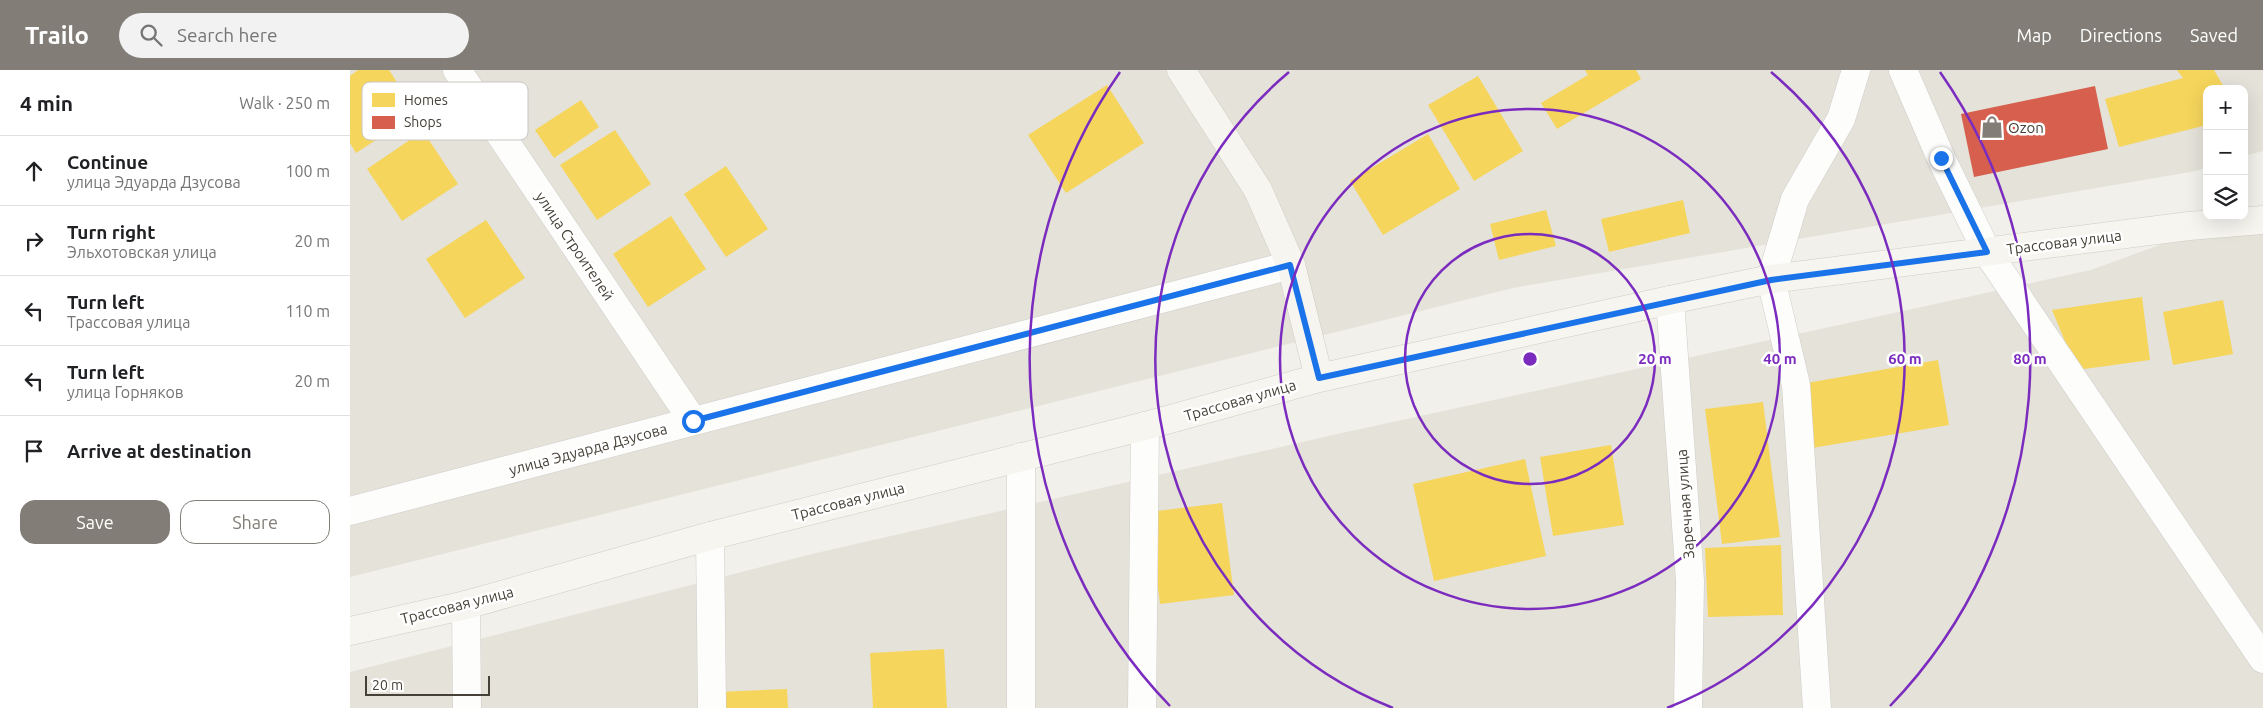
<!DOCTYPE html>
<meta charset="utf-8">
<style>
:root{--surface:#fff;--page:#f2f2f2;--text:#202124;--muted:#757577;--line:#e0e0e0;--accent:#827e77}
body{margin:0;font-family:Ubuntu,sans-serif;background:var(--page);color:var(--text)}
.controls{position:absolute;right:15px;top:15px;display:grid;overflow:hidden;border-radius:10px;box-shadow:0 5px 20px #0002}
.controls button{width:45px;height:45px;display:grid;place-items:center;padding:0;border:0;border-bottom:1px solid var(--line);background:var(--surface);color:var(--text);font:25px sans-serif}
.scale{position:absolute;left:15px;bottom:12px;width:125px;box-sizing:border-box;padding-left:5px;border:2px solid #464138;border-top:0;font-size:14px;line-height:18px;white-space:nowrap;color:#464138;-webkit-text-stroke:4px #fff;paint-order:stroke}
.stop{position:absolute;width:15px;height:15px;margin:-11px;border:4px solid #1a73e8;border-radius:50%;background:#fff}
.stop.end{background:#1a73e8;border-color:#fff;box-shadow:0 1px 5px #0008}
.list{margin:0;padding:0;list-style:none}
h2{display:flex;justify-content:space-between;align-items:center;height:65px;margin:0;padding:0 20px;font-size:21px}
h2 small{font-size:16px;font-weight:400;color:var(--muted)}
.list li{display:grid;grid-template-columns:32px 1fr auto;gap:15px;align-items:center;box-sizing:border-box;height:70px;padding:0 20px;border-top:1px solid var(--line)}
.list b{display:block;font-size:19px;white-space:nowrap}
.list p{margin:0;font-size:16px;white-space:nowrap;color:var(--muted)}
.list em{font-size:16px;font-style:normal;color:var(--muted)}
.actions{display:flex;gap:10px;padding:15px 20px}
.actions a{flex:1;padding:11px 0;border:1px solid var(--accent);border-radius:15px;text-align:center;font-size:18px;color:var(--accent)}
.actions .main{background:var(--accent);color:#fff}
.icon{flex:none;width:28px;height:28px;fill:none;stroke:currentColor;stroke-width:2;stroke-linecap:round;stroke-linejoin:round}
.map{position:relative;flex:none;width:1913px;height:638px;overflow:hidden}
header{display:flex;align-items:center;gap:30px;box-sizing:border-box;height:70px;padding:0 25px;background:var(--accent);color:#fff}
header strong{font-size:24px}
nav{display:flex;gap:28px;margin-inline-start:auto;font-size:18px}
.search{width:350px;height:45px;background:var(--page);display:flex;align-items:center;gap:12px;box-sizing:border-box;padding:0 18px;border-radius:28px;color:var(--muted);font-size:19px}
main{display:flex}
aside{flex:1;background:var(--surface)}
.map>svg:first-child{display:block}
.residential{fill:#e4e2d9}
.homes{fill:#f6d55c}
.shops{fill:#d6604d}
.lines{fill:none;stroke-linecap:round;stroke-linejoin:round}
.street-casing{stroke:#cfcdc9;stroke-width:29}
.secondary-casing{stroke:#cfcdc2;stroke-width:29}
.street{stroke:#fdfdfc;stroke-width:28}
.secondary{stroke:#f6f5f0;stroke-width:28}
.route{stroke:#1a73e8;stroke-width:6}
.ring{fill:none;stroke:#7b2cbf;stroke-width:2.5}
.labels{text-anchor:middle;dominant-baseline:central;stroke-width:5;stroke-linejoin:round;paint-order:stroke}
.poi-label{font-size:15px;fill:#464138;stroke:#fff;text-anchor:start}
.street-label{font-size:15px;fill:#464138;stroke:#fff}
.key{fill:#fff;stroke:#c8c6c3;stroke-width:1}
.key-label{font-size:14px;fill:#464138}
.centre{fill:#7b2cbf;stroke:#fff;stroke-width:2.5}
.ring-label{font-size:15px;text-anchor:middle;font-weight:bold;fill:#7b2cbf;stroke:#fff;stroke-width:5;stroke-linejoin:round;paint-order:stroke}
</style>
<header>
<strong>Trailo</strong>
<div class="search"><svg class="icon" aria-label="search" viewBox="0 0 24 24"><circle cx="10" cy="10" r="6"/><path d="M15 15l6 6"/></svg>Search here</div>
<nav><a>Map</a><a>Directions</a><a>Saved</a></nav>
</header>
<main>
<aside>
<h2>4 min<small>Walk · 250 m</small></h2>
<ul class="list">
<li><svg class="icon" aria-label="ahead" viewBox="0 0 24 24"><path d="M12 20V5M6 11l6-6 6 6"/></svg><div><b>Continue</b><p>улица Эдуарда Дзусова</p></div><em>100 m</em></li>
<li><svg class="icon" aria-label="right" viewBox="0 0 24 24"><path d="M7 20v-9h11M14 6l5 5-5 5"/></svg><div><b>Turn right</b><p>Эльхотовская улица</p></div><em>20 m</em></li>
<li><svg class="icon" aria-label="left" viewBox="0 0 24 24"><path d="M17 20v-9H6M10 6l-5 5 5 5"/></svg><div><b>Turn left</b><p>Трассовая улица</p></div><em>110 m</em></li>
<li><svg class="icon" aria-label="left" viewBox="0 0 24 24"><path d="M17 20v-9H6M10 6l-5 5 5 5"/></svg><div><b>Turn left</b><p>улица Горняков</p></div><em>20 m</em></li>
<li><svg class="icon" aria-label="arrive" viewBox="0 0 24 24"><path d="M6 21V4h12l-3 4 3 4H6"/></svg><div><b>Arrive at destination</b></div></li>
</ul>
<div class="actions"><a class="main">Save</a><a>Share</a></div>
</aside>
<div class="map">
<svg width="1913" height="638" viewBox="0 0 1913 638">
<rect width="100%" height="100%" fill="#f1f0eb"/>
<path class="residential" d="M 0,0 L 1913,0 L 1913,81 L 1894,86 L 1894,19 L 1857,19 L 1857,97 L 1846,101 L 1163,218 L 0,507 Z
M 1913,137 L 1913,638 L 0,638 L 0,602 L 462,484 L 983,365 L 1741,200 Z"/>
<path class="homes" d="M 8,0 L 39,0 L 67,43 L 6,83 L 0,73 L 0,6 Z
M 1235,0 L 1286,0 L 1291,9 L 1207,59 L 1191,33 L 1238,5 Z
M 1827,0 L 1864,0 L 1875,19 L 1857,19 L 1857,55 L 1769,77 L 1755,29 L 1833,8 Z
M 1128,6 L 1173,81 L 1124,111 L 1078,35 Z
M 757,15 L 794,73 L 716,123 L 678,65 Z
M 231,30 L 249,57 L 204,88 L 185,60 Z
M 265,60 L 301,114 L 247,150 L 210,95 Z
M 73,61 L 108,114 L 52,151 L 17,99 Z
M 1078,64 L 1110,119 L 1033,165 L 1000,111 Z
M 376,96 L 418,159 L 376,187 L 334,124 Z
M 1333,130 L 1340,163 L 1259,182 L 1251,149 Z
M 1196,140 L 1206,176 L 1149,190 L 1140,154 Z
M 321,146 L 356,199 L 298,237 L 263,184 Z
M 136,150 L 175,208 L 115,248 L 76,189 Z
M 1792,227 L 1800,290 L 1727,300 L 1702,240 Z
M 1873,230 L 1883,284 L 1823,295 L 1813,242 Z
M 1588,290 L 1599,355 L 1462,378 L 1451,314 Z
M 1413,332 L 1430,467 L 1372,474 L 1355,339 Z
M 1261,375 L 1274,455 L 1203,466 L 1190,387 Z
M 1175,389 L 1196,486 L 1084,511 L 1063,414 Z
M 872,433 L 884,525 L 810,534 L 799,442 Z
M 1431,475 L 1433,545 L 1358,547 L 1355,478 Z
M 594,579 L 597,638 L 523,638 L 520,583 Z
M 437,619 L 438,638 L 367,638 L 367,622 Z"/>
<path class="shops" d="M 1745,16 L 1758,79 L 1624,107 L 1611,44 Z"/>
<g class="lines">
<defs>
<path id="street" d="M 107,0 L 343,351
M 1553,0 L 1591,88 L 1637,182 L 1913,589
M 1320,230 L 1340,511 L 1338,638
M 671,387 L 671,638
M 0,441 L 941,195
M 360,466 L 362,638
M 116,535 L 117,638
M 792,638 L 795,356
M 1467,638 L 1446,315 L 1421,209 L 1445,129 L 1491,49 L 1506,0"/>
<path id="secondary" d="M 831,0 L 908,120 L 941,195 L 969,308
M 0,561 L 116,535 L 360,466 L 795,356 L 969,308 L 1320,230 L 1421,209 L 1839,156 L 1913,150"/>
</defs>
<use href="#street" class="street-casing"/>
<use href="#secondary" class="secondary-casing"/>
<use href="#street" class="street"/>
<use href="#secondary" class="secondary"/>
</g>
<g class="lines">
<path class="route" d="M 343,351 L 940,195 L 969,308 L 1421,210 L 1637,182 L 1591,88"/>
</g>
<g class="ring">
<circle cx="1180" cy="289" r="125"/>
<circle cx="1180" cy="289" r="250"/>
<path d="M1043 638A375 375 0 0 1 939 2M1421 2A375 375 0 0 1 1317 638"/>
<path d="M820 636A500 500 0 0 1 770 2M1590 2A500 500 0 0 1 1540 636"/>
</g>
<defs>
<symbol id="shop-bare" viewBox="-9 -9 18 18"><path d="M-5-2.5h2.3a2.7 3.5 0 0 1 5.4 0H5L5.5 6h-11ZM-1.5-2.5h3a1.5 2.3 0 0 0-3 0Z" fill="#827e77" stroke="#fff" stroke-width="2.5" paint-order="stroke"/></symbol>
</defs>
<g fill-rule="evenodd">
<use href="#shop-bare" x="1626" y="41" width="32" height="32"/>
</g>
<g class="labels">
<g class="poi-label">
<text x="1658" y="57">Ozon</text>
</g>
<g class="street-label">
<text transform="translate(1714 172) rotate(-7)">Трассовая улица</text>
<text transform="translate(225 176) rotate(56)">улица Строителей</text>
<text transform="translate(890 330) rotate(-16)">Трассовая улица</text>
<text transform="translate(238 379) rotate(-15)">улица Эдуарда Дзусова</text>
<text transform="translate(498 431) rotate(-14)">Трассовая улица</text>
<text transform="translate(1335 434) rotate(-94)">Заречная улица</text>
<text transform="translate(107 535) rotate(-14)">Трассовая улица</text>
</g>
</g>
<rect x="12" y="12" width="166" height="58" rx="8" class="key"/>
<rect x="22" y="23" width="23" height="14" fill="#f6d55c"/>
<rect x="22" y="46" width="23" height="13" fill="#d6604d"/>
<g class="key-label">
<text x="54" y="35">Homes</text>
<text x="54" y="57">Shops</text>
</g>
<circle cx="1180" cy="289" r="8" class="centre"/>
<g class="ring-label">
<text x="1305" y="294">20 m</text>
<text x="1430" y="294">40 m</text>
<text x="1555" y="294">60 m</text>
<text x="1680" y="294">80 m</text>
</g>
</svg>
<div class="controls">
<button>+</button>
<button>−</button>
<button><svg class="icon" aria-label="layers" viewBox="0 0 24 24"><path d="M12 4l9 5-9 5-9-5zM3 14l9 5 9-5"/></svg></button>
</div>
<div class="scale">20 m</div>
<div class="stop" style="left:343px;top:351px"></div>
<div class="stop end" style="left:1591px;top:88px"></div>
</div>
</main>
